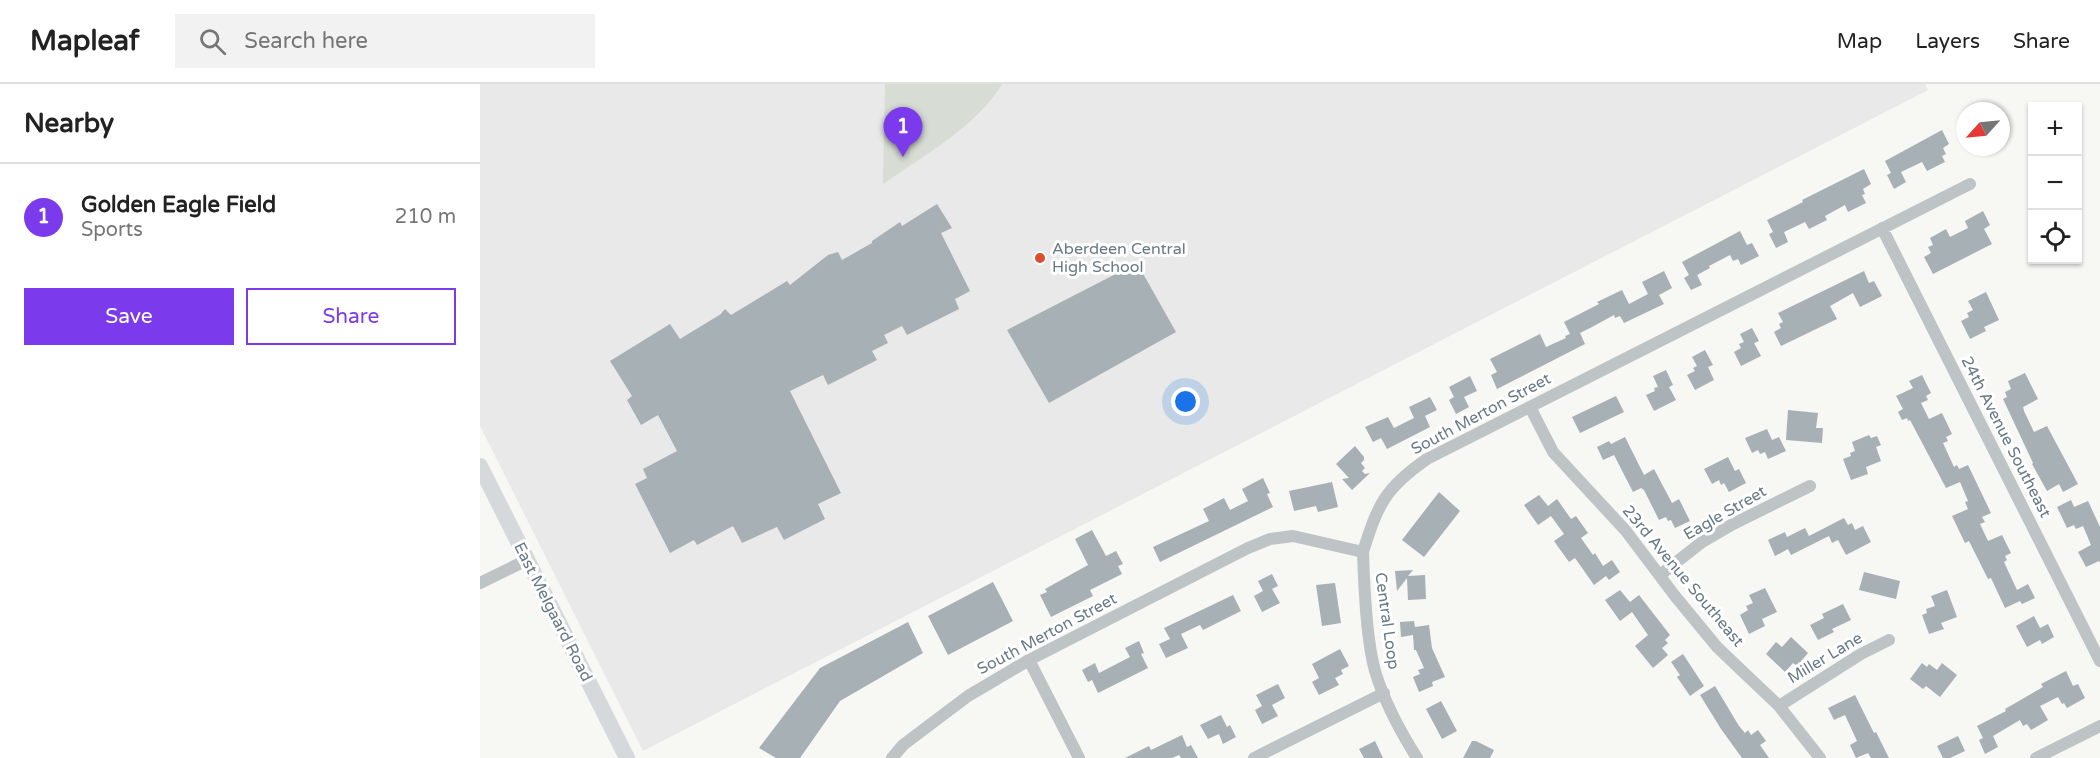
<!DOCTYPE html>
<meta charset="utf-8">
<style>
:root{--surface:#fff;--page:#f2f2f2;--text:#222;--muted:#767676;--line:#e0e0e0;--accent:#7c3aed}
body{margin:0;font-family:"Varela Round",sans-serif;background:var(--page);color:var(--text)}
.controls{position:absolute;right:18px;top:18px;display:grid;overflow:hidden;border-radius:0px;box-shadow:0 2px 4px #0004}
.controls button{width:54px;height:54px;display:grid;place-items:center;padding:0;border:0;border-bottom:2px solid var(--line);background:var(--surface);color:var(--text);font:30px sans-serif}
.compass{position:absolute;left:1476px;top:18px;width:54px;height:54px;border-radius:50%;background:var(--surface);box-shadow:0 2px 4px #0004;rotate:243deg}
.you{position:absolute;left:706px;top:318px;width:21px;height:21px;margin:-15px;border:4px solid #fff;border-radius:50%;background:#1a73e8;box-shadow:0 0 0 9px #1a73e833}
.badge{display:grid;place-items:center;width:39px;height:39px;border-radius:50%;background:var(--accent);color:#fff;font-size:20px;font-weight:700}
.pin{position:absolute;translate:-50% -50px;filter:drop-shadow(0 2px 3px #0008)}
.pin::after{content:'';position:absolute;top:32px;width:21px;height:18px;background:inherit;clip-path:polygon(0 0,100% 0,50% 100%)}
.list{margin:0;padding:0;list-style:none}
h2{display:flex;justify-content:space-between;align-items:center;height:78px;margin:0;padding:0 24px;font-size:26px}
h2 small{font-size:20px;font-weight:400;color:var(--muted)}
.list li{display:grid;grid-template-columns:39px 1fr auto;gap:18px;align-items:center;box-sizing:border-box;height:108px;padding:0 24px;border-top:2px solid var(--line)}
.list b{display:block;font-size:22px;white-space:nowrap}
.list p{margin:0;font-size:20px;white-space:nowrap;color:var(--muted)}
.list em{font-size:20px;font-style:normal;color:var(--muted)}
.actions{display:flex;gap:12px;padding:18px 24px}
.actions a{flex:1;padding:14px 0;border:2px solid var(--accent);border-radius:0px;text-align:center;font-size:21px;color:var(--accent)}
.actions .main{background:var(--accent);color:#fff}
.icon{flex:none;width:33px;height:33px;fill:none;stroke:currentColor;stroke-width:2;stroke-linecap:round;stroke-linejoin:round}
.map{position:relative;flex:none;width:1620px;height:674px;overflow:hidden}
header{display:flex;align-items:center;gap:36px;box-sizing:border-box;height:84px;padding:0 30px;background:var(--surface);border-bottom:2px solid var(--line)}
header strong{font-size:28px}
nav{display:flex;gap:33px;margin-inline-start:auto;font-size:21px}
.search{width:420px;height:54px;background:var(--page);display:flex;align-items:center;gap:15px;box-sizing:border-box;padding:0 21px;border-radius:0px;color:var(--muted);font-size:22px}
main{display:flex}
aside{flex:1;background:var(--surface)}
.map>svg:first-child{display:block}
.built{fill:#e8e9e8}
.green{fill:#d7dcd4}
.building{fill:#a7b0b5}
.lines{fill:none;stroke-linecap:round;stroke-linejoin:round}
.street{stroke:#bec3c6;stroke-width:12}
.secondary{stroke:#d5d9dc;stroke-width:16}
.poi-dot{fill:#dc4d2f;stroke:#fff;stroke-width:2}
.labels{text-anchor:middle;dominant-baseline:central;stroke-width:6;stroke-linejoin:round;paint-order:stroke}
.poi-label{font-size:16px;fill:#677984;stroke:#fff;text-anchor:start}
.street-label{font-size:16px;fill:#677984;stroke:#fff}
</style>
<header>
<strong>Mapleaf</strong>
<div class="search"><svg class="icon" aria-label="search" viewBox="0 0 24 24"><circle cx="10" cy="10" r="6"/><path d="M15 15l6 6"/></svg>Search here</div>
<nav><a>Map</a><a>Layers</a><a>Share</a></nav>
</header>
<main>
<aside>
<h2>Nearby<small></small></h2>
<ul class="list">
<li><span class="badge">1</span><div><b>Golden Eagle Field</b><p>Sports</p></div><em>210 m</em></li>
</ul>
<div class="actions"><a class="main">Save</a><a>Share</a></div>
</aside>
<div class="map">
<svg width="1620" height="674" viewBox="0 0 1620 674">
<rect width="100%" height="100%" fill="#f7f7f4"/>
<path class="built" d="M 0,0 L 1445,0 L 1448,6 L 163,667 L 0,342 Z"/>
<path class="green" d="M 405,0 L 522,0 C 497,42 443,72 403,100 Z"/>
<path class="building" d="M 1462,46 L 1469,60 L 1463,64 L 1466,70 L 1462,72 L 1465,78 L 1447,87 L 1442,78 L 1421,88 L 1426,98 L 1414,105 L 1407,91 L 1411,89 L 1405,77 Z
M 1384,85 L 1391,100 L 1383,105 L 1385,110 L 1382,111 L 1386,119 L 1368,128 L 1365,121 L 1345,132 L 1347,136 L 1329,145 L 1325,138 L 1304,148 L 1308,158 L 1296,164 L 1289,150 L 1293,148 L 1287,136 L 1323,118 L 1322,116 Z
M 457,120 L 472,144 L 461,149 L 490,207 L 475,215 L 479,225 L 427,251 L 422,242 L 404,251 L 408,259 L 392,267 L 397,276 L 348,301 L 343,291 L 310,307 L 361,409 L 338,420 L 345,435 L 304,456 L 297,443 L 262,459 L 253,442 L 217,461 L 214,456 L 190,469 L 155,400 L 167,394 L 163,385 L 197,367 L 178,331 L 161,341 L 147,316 L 152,312 L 130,277 L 190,240 L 200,255 L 241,230 L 245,225 L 251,231 L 307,197 L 310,201 L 348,171 L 358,168 L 362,176 L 392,159 L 392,157 L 420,138 L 422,142 Z
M 1503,127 L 1510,141 L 1504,145 L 1512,160 L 1453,190 L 1444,173 L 1451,169 L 1448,163 L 1453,161 L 1450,154 L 1466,145 L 1470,153 L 1488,144 L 1485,137 Z
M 1260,147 L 1267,161 L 1272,159 L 1279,172 L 1261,181 L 1258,175 L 1253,177 L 1250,171 L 1229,182 L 1230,184 L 1217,191 L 1222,201 L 1211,206 L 1204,194 L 1209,191 L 1202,178 Z
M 657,179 L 696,248 L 569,319 L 527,246 Z
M 1184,187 L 1192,204 L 1179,211 L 1184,220 L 1144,239 L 1140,232 L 1135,234 L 1134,231 L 1112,243 L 1100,249 L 1105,260 L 1017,305 L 1011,291 L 1017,288 L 1010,275 L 1060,250 L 1066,263 L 1086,254 L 1085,252 L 1090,250 L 1084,238 L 1119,220 L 1117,218 L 1142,206 L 1149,220 L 1168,210 L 1162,198 Z
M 1384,187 L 1389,199 L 1394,197 L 1402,212 L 1380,223 L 1373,209 L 1350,222 L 1357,235 L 1301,262 L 1294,248 L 1301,244 L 1299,240 L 1303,238 L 1298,229 Z
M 1506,208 L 1519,236 L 1504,243 L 1506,247 L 1490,255 L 1481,237 L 1489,233 L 1487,229 L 1493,226 L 1488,217 Z
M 1272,244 L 1279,257 L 1274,259 L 1281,272 L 1261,282 L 1254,268 L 1261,264 L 1259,260 L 1264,258 L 1260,250 Z
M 1225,266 L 1233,281 L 1228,283 L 1234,296 L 1215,306 L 1207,291 L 1215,287 L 1213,284 L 1217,282 L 1212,273 Z
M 1186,286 L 1193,301 L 1189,303 L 1196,316 L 1174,327 L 1166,311 L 1175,307 L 1174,304 L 1178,303 L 1173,292 Z
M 1545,289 L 1558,315 L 1543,323 L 1544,327 L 1554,348 L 1567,342 L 1598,400 L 1583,408 L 1579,400 L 1567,407 L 1552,380 L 1553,379 L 1523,315 L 1527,313 L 1525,308 L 1531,305 L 1528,297 Z
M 1442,291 L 1451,309 L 1446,312 L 1448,316 L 1441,319 L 1449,335 L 1462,329 L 1472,350 L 1466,353 L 1468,357 L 1463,359 L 1474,383 L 1477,381 L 1479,385 L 1488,381 L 1511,429 L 1502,433 L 1505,438 L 1500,440 L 1508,457 L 1522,451 L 1531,469 L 1525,472 L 1527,476 L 1524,478 L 1537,506 L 1548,500 L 1555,514 L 1542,520 L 1540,517 L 1525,524 L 1511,494 L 1508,495 L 1489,457 L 1485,459 L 1472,432 L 1488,425 L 1485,418 L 1488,417 L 1480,398 L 1466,404 L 1430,336 L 1428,337 L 1427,334 L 1422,336 L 1418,328 L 1423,325 L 1416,312 L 1433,304 L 1429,297 Z
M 990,292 L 997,307 L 984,313 L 989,323 L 976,330 L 969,316 L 974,313 L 969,303 Z
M 1136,312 L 1144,328 L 1100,349 L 1092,333 Z
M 950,313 L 957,326 L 945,332 L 950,343 L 907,365 L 901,354 L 893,358 L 885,343 L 908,333 L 914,344 L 934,334 L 929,323 Z
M 1308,326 L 1338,329 L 1336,344 L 1343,344 L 1342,359 L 1306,356 Z
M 1287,345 L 1292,356 L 1299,353 L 1306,367 L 1288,375 L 1285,368 L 1280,370 L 1278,366 L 1272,369 L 1265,354 Z
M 1389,351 L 1391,354 L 1397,352 L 1401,361 L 1396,363 L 1401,377 L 1386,383 L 1388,390 L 1371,396 L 1363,375 L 1371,372 L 1370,369 L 1375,367 L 1372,358 Z
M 1145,353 L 1164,391 L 1174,385 L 1192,419 L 1199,415 L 1210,437 L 1195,444 L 1191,436 L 1188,437 L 1186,433 L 1179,436 L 1164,406 L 1161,404 L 1153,408 L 1134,371 L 1123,376 L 1117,363 L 1129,357 L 1131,360 Z
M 875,362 L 884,373 L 884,376 L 881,379 L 885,384 L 882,387 L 885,390 L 890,389 L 872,406 L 862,395 L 869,394 L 856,380 Z
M 1248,373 L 1255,387 L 1259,385 L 1266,399 L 1249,408 L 1244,399 L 1241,401 L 1239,396 L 1232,400 L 1224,385 Z
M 783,394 L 790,409 L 787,410 L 793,423 L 680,478 L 673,463 L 729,437 L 723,425 L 744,414 L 750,426 L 768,417 L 762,405 Z
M 852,398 L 858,423 L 838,428 L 836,422 L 814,427 L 809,407 Z
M 959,408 L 980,427 L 944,473 L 922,456 Z
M 1059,411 L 1068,422 L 1077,415 L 1091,435 L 1096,432 L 1108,449 L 1101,454 L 1113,471 L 1115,469 L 1123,482 L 1132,476 L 1140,488 L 1129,496 L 1126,492 L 1114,501 L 1095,474 L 1089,478 L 1074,457 L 1084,450 L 1071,432 L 1058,441 L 1044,421 Z
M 1591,416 L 1594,423 L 1608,417 L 1620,443 L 1620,479 L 1619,477 L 1606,483 L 1598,468 L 1611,461 L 1603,442 L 1596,445 L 1594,441 L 1587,444 L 1577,423 Z
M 1364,434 L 1368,441 L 1372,439 L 1375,446 L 1383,442 L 1391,458 L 1366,471 L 1358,456 L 1352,459 L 1349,452 L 1311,471 L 1308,465 L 1295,472 L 1288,456 L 1305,448 L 1307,453 L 1325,444 L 1329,452 Z
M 612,446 L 626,472 L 636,467 L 643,480 L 638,482 L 642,490 L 610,506 L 613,512 L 571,533 L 560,511 L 567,508 L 565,505 L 608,481 L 595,455 Z
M 933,486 L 928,492 L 945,491 L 946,515 L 928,516 L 927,494 L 917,507 L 915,487 Z
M 1384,488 L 1420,497 L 1416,515 L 1379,506 Z
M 792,490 L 798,502 L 792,505 L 800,519 L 782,528 L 774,512 L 783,507 L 778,497 Z
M 513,498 L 533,537 L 468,571 L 448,532 Z
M 855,499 L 861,539 L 842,542 L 836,501 Z
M 1285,504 L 1297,528 L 1282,535 L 1285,542 L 1269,550 L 1260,531 L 1268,526 L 1266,522 L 1273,519 L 1269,511 Z
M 1140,506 L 1150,518 L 1159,511 L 1190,551 L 1185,556 L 1188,559 L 1182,564 L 1188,571 L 1173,584 L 1155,562 L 1168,551 L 1152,528 L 1140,537 L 1125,516 Z
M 1467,506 L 1477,533 L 1461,539 L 1464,545 L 1449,550 L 1442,531 L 1447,529 L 1446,525 L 1455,522 L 1451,512 Z
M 753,511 L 761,527 L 723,546 L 720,541 L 701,550 L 708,564 L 686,574 L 679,560 L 690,555 L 684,544 Z
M 1363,520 L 1371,536 L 1352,545 L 1354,548 L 1338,556 L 1330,541 L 1344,534 L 1342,530 Z
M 1554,532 L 1560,544 L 1568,540 L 1574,553 L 1562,560 L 1560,556 L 1547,563 L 1536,542 Z
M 934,537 L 935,543 L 949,541 L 952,564 L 965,593 L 952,598 L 953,602 L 939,608 L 933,593 L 940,590 L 938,586 L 944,584 L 936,566 L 934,566 L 933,551 L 921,553 L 920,538 Z
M 428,538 L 443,569 L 360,617 L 320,674 L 296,674 L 279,664 L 340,584 Z
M 1311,553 L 1328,569 L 1317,582 L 1313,579 L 1305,588 L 1286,570 L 1296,558 L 1302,563 Z
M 659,557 L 664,569 L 661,570 L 668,584 L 618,609 L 612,596 L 608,598 L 602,586 L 615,579 L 619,589 L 650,573 L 645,564 Z
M 860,565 L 869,582 L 861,586 L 863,590 L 855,594 L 859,601 L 839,611 L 832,598 L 839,594 L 832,580 Z
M 1203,570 L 1224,602 L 1210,612 L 1197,593 L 1200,591 L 1191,578 Z
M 1442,579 L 1447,583 L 1449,580 L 1457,586 L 1462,579 L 1477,591 L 1460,613 L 1446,602 L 1443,605 L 1430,595 Z
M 1586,587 L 1593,602 L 1598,600 L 1605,614 L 1587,624 L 1584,619 L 1582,620 L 1578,613 L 1560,622 L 1568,636 L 1551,646 L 1547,640 L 1543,642 L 1540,636 L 1513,652 L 1518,663 L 1505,670 L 1499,656 L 1503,654 L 1497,642 L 1526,627 L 1525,625 L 1563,603 L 1561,600 Z
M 798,600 L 805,614 L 792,621 L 798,632 L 782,640 L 775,626 L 782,622 L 776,611 Z
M 1235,602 L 1259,642 L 1265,649 L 1268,646 L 1271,651 L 1278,646 L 1286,657 L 1280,661 L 1289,674 L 1262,674 L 1241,645 L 1220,611 Z
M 1375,611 L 1394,649 L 1396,648 L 1409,674 L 1391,674 L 1388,669 L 1376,674 L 1370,661 L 1377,657 L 1365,631 L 1354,636 L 1348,624 Z
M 961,617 L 977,647 L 962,655 L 946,625 Z
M 741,631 L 747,643 L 750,641 L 756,653 L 743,660 L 739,650 L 728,655 L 720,641 Z
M 702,651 L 707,663 L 711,661 L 718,674 L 701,674 L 699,671 L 692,674 L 645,674 L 669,662 L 671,666 Z
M 1478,652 L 1485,667 L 1470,674 L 1463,674 L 1457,662 Z
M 895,657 L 903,674 L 884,674 L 879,665 Z
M 992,657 L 996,657 L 1014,666 L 1010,674 L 983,674 Z"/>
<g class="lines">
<path class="street" d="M 1402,144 L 1620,577
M 1050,323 L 1073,368 L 1146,447 L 1195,512 L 1237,563 L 1299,622 L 1340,674
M 883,468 C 884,501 886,555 895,587 C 904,617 920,647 937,674
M 1180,491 L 1222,458 L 1253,440 L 1330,402
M 0,499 L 47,476
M 549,576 L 599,674
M 1299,622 L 1381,570 L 1409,556
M 412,674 L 423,661 L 488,612 L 549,576 L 768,464 L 790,455 L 813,452 L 883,468 C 898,420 905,404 947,375 L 1490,100
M 774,674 L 904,609
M 1556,674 L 1620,642"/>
<path class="secondary" d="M 0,382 L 147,674"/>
</g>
<circle class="poi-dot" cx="560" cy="174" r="6"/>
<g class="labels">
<g class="poi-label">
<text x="572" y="165">Aberdeen Central<tspan x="572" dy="18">High School</tspan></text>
</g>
<g class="street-label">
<text transform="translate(1001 330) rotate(-28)">South Merton Street</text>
<text transform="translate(1526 353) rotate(63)">24th Avenue Southeast</text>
<text transform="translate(1245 429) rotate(-30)">Eagle Street</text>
<text transform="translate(1203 492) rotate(50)">23rd Avenue Southeast</text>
<text transform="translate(73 528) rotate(63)">East Melgaard Road</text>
<text transform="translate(907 537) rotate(82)">Central Loop</text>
<text transform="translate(567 550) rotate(-28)">South Merton Street</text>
<text transform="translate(1345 574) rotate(-31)">Miller Lane</text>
</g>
</g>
</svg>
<div class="controls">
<button>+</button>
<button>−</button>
<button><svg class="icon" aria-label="locate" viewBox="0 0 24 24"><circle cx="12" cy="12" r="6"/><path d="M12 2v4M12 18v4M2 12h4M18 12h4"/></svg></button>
</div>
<svg class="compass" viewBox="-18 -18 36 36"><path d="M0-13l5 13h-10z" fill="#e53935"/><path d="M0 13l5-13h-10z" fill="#767676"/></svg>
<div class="you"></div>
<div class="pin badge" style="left:423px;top:73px">1</div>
</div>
</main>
